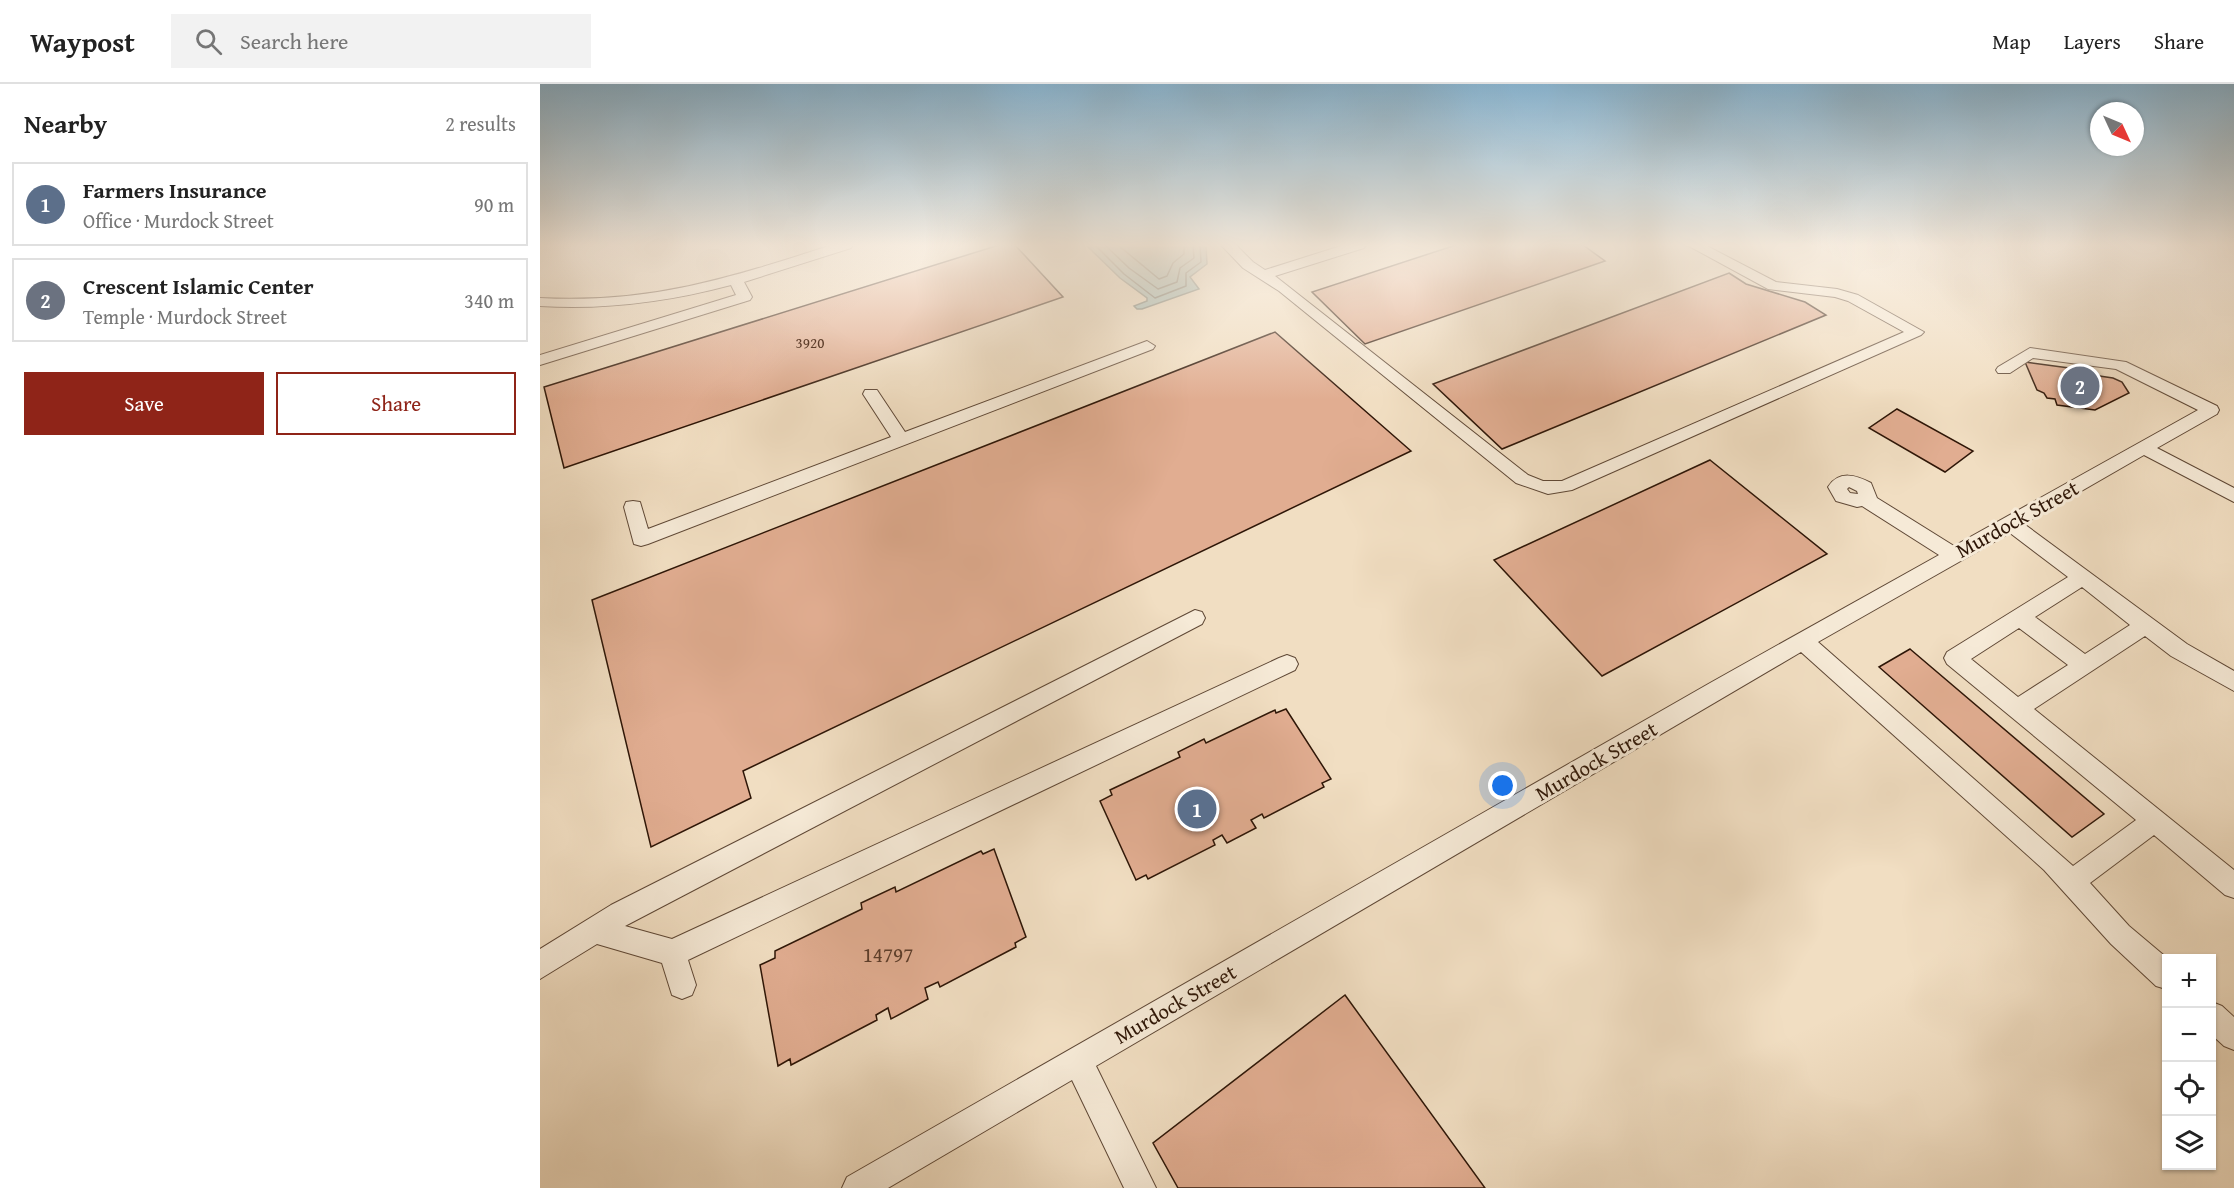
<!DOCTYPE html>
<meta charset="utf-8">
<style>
:root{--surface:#fff;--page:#f2f2f2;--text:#222;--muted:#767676;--line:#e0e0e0;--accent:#8f2418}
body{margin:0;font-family:"Gentium Book Plus",serif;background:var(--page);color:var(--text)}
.controls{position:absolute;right:18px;bottom:18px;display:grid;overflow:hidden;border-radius:0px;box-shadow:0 2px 4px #0004}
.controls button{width:54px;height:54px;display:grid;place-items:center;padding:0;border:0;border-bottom:2px solid var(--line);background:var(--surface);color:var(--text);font:30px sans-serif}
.compass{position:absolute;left:1550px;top:18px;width:54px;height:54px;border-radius:50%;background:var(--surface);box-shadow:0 2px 4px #0004;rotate:134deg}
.you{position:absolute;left:963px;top:702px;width:21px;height:21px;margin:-15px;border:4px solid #fff;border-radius:50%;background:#1a73e8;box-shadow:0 0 0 9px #1a73e833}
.badge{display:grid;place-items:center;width:39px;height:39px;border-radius:50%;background:var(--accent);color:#fff;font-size:20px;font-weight:700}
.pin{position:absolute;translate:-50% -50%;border:3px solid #fff;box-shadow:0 2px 6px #0006}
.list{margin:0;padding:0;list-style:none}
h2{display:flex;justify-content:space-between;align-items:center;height:78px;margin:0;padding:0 24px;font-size:26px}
h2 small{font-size:20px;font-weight:400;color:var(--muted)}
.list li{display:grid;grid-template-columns:39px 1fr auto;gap:18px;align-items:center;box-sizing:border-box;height:84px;margin:0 12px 12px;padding:0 12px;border:2px solid var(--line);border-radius:0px}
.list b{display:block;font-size:22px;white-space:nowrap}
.list p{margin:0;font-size:20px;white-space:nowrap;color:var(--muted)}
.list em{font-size:20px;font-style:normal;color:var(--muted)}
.actions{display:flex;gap:12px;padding:18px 24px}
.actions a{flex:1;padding:14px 0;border:2px solid var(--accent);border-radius:0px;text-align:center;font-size:21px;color:var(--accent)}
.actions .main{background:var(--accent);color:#fff}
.icon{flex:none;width:33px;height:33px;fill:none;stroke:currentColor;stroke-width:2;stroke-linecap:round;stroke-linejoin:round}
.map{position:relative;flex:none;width:1694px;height:1104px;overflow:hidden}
header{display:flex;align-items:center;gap:36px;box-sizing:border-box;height:84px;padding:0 30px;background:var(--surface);border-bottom:2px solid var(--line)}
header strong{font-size:28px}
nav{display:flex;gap:33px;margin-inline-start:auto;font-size:21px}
.search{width:420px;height:54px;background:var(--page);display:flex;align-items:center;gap:15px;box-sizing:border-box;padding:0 21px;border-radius:0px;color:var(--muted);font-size:22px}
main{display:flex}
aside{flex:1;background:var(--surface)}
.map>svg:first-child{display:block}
.water{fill:#9bbbb8;stroke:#6f7971;stroke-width:1.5}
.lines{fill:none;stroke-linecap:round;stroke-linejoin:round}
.shore{stroke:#646860;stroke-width:1.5}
.building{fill:#e1ad91;stroke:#2e1607;stroke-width:1.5}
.minor-casing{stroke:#5f4836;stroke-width:2}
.minor{fill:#f6ead7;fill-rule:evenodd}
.labels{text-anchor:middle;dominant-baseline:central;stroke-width:6;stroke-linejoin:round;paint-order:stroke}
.far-number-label{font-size:15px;fill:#5b3c2a}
.street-label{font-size:21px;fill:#2e1607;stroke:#f6ead7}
.near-number-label{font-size:21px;fill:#5b3c2a}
</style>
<header>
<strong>Waypost</strong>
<div class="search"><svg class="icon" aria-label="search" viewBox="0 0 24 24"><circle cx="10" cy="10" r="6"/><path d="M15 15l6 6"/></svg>Search here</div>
<nav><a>Map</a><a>Layers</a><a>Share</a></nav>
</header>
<main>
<aside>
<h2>Nearby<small>2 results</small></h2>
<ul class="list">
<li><span class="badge" style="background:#5c6f8a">1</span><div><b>Farmers Insurance</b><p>Office · Murdock Street</p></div><em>90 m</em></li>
<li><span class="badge" style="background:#6b7280">2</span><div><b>Crescent Islamic Center</b><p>Temple · Murdock Street</p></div><em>340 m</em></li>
</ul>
<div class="actions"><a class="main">Save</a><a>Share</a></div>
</aside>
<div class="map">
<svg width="1694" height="1104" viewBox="0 0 1694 1104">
<rect width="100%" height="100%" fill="#f1dec2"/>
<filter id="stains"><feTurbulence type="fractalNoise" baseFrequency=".00333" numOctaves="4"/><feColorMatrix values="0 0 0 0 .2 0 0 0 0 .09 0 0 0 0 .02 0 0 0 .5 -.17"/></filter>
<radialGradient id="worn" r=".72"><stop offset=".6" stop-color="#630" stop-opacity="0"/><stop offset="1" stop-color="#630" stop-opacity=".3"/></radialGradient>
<path class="water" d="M 546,161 L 666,161 L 667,180 L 650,193 L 659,205 L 602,225 L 597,225 L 594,222 L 607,217 L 607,214 L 580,194 Z"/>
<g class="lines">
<path class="shore" d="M 555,161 L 584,190 L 615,214 L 646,202 L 646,189 L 661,178 L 660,161
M 565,161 L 589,184 L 618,205 L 637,198 L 640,184 L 654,174 L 653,161
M 578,161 L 619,195 L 627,192 L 633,179 L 644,170 L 644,161"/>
</g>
<path class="building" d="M 459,161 L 475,161 L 523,213 L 24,384 L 4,303 Z
M 916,161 L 1043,161 L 1065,177 L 825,260 L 772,208 Z
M 1189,189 L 1206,200 L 1265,218 L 1286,231 L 962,365 L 893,300 Z
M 735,248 L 871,367 L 203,687 L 211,714 L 111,763 L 52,516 Z
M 1485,278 L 1544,286 L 1546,290 L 1573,294 L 1582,298 L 1589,309 L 1555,326 L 1517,321 L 1515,315 L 1507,314 L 1504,309 L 1497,306 Z
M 1357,325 L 1433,367 L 1405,388 L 1329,344 Z
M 1170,376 L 1287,470 L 1062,592 L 954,476 Z
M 1370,565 L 1564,730 L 1532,753 L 1339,583 Z
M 746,625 L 791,695 L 782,699 L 784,703 L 724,734 L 722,730 L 711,736 L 716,744 L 687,759 L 682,751 L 673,756 L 675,761 L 608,795 L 606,791 L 596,796 L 560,717 L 572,711 L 570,706 L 640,673 L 638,668 L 664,655 L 666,659 L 735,626 L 736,629 Z
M 454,765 L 486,853 L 475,859 L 476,863 L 400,903 L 398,898 L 385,904 L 388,915 L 351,935 L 348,924 L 336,931 L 337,936 L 251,981 L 250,975 L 238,982 L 220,881 L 235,874 L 235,867 L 322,825 L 321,819 L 355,803 L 356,808 L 441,767 L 443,770 Z
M 805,911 L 945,1104 L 638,1104 L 613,1059 Z"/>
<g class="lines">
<defs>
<path id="minor" d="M 292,161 L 313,161 L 311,164 L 204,198 L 212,213 L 210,216 L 0,281 L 0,271 L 196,211 L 191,201 C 127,218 66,226 0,222 L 0,214 C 108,220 190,194 292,161 Z
M 681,161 L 696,161 L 713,178 L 725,186 L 804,161 L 826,161 L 824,164 L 735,192 L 988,391 L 1003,397 L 1022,397 L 1364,248 L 1308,217 L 1295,213 L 1228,205 L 1147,161 L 1165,161 L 1236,198 L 1297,205 L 1318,211 L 1384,248 L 1381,251 L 1032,406 L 1008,410 L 976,399 L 739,207 L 703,184 Z
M 607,257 L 615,262 L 613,265 L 108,460 L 101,462 L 94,460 L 84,423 L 86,418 L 93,417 L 100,418 L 108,445 L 351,353 L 323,310 L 325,306 L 337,306 L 365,348 Z
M 1490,264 L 1586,278 L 1677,322 L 1679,326 L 1677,330 L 1617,364 L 1694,404 L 1694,418 L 1604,371 L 1484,440 L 1647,560 L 1694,587 L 1694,607 L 1631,572 L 1605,552 L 1494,625 L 1694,786 L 1694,814 L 1685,811 L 1614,751 L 1550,799 L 1589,842 L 1627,874 L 1626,905 L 1616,902 L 1571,860 L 1504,786 L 1261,568 L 556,982 L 616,1104 L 584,1104 L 532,996 L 348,1104 L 302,1104 L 307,1093 L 1170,599 L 1399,471 L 1322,422 L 1317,423 L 1296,417 L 1288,403 C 1299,386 1316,391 1331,399 L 1337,414 L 1414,462 L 1658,326 L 1576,285 L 1493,274 L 1470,289 L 1458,289 L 1456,286 L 1458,283 ZM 1309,403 L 1317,407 L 1318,410 L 1310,409 L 1307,405 ZM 1470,449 L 1528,493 L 1407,568 L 1404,574 L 1407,580 L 1596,736 L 1533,782 L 1278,558 ZM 1542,503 L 1590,541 L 1545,570 L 1495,533 ZM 1479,544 L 1528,581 L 1478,613 L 1431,575 Z
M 655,526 L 662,528 L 665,534 L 662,540 L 85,842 L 132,855 L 739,574 L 747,571 L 755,574 L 758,580 L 755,586 L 148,876 L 156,901 L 152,911 L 142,915 L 132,911 L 122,879 L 57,860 L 0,895 L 0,865 L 71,821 Z
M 1672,918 L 1682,922 L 1694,933 L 1694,966 L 1684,962 L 1672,951 Z"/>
</defs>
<use href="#minor" class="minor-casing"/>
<use href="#minor" class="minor"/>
</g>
<linearGradient id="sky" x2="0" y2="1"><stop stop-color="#89b7d5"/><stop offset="0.51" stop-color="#f9f0e4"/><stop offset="1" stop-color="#f9f0e4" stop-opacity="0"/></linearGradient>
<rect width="1694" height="316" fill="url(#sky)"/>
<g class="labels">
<g class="far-number-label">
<text x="270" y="258">3920</text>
</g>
<g class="street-label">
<text transform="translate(1477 435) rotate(-29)">Murdock Street</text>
<text transform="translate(1056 677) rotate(-30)">Murdock Street</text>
<text transform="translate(635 920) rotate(-30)">Murdock Street</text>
</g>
<g class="near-number-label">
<text x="348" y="870">14797</text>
</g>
</g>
<rect width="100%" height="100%" filter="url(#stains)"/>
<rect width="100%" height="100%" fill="url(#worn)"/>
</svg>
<div class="controls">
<button>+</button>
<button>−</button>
<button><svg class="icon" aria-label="locate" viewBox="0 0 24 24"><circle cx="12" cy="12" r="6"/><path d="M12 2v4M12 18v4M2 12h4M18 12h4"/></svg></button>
<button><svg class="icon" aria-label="layers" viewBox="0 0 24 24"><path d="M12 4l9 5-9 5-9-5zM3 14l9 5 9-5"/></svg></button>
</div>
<svg class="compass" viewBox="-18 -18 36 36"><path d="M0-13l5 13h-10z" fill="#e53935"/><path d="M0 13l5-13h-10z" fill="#767676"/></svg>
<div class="you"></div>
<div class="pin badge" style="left:657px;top:725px;background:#5c6f8a">1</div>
<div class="pin badge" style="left:1540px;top:302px;background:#6b7280">2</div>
</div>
</main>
